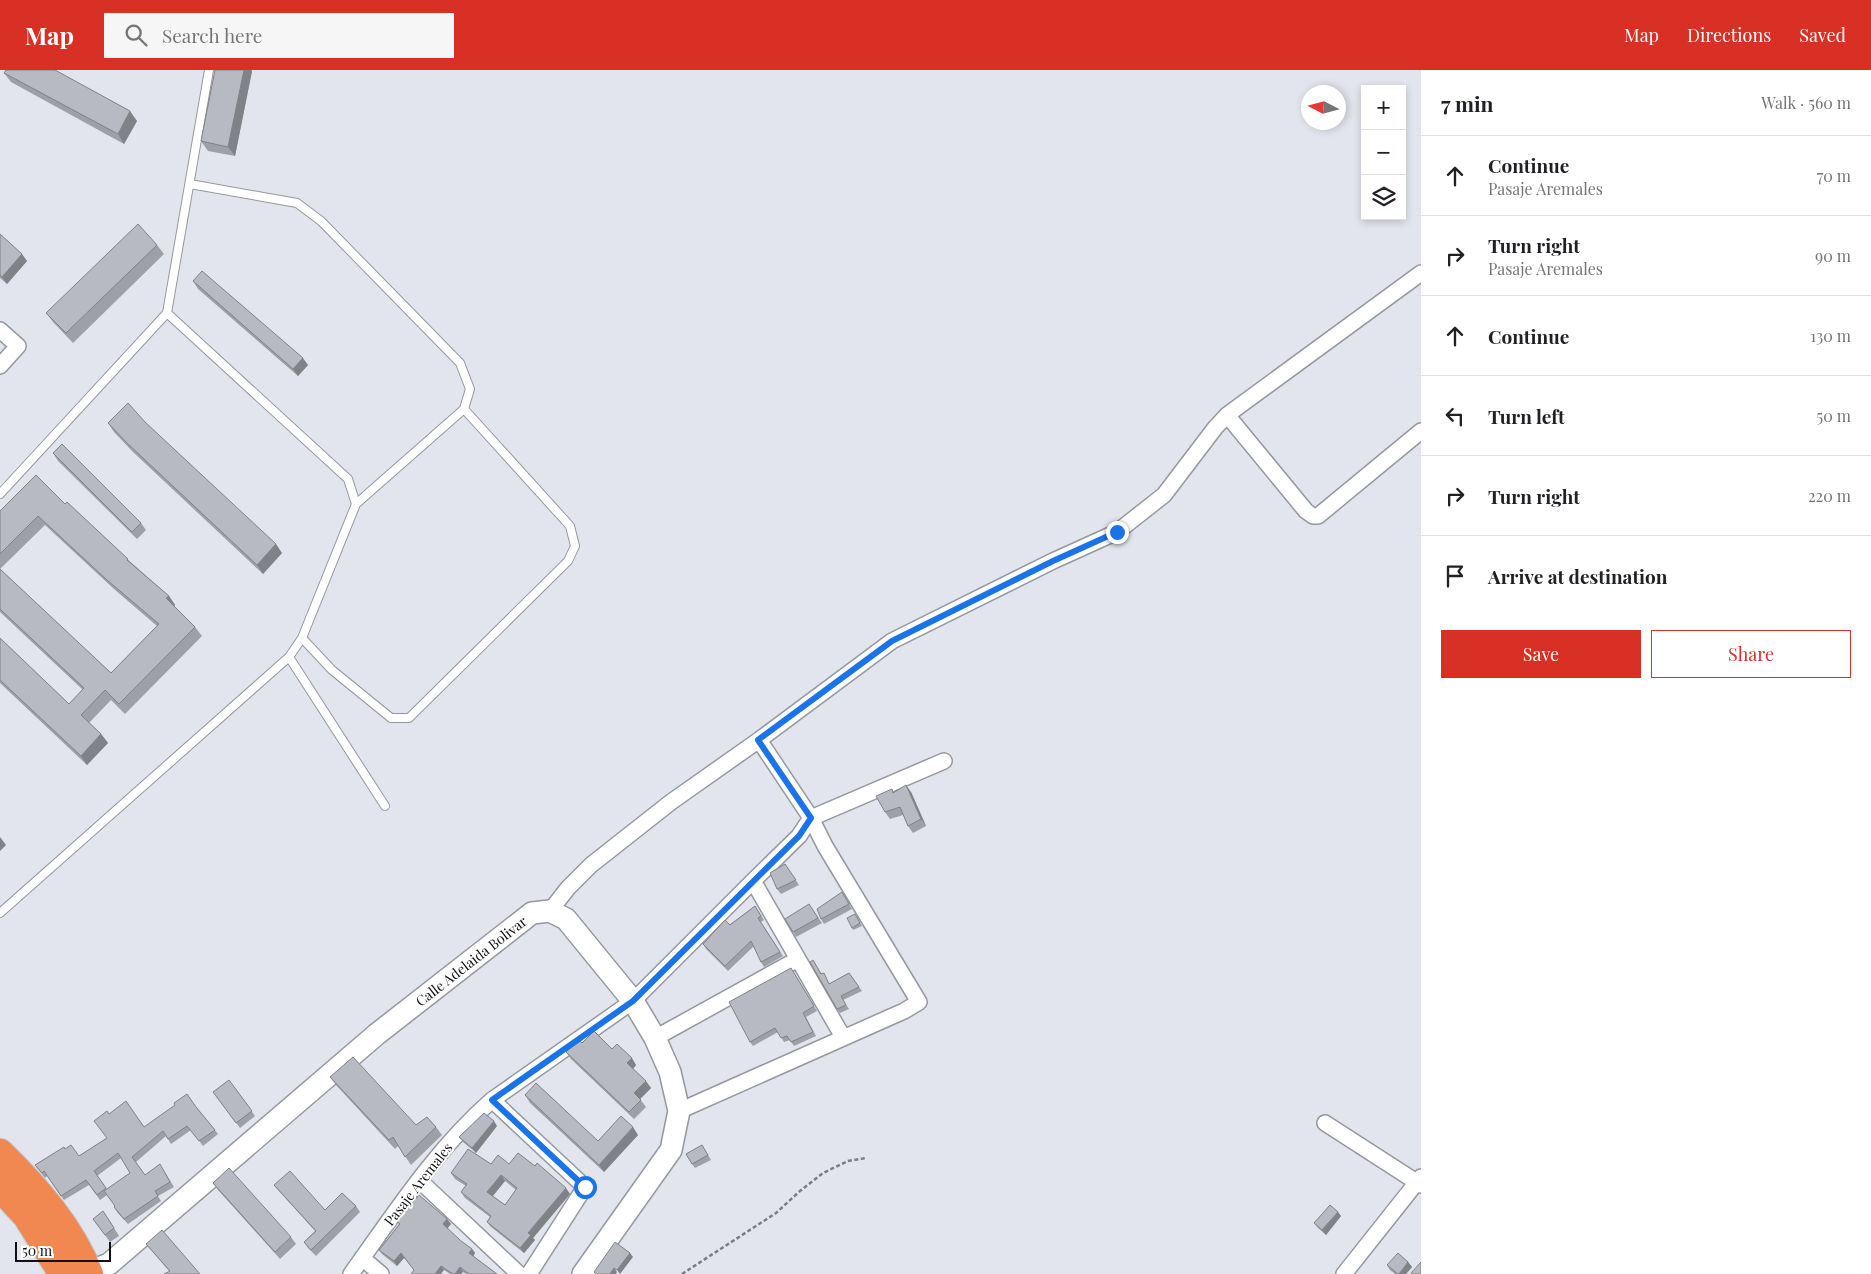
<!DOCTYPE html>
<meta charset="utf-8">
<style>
:root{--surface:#fff;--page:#f6f6f6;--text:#202124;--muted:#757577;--line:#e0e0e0;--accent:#d93025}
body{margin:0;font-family:"Playfair Display",serif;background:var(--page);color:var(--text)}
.controls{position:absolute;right:15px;top:15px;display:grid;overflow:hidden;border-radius:0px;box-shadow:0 2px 8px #0003}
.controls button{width:45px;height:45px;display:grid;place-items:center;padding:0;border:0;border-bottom:1px solid var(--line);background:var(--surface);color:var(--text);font:25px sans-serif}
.compass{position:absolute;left:1301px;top:15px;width:45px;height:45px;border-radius:50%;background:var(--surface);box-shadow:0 2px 8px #0003;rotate:276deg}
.scale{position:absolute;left:15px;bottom:12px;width:96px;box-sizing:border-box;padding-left:5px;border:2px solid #0f1013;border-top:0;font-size:14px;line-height:18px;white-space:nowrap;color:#0f1013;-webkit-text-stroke:4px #fff;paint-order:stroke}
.stop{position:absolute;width:15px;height:15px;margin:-11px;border:4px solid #1a73e8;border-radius:50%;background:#fff}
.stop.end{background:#1a73e8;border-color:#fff;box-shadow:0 1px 5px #0008}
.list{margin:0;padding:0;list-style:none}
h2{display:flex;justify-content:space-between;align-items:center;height:65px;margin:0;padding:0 20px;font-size:21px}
h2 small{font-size:16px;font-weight:400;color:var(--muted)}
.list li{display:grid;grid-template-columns:32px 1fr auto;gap:15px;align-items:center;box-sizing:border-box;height:80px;padding:0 20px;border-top:1px solid var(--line)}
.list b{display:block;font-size:19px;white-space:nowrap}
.list p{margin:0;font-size:16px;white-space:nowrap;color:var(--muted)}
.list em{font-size:16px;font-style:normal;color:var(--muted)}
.actions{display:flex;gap:10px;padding:15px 20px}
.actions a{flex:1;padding:11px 0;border:1px solid var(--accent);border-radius:0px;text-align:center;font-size:18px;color:var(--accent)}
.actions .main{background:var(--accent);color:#fff}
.icon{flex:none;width:28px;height:28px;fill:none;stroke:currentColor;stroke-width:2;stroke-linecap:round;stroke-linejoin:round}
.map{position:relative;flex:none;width:1421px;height:1204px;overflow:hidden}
header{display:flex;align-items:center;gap:30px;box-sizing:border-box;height:70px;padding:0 25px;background:var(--accent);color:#fff}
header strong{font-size:24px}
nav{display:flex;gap:28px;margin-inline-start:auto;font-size:18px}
.search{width:350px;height:45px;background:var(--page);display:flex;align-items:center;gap:12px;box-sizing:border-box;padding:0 18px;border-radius:0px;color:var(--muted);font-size:19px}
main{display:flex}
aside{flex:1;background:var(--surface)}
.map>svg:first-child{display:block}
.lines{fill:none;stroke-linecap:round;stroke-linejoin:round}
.lane-casing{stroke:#95989f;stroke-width:10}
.street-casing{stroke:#95989f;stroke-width:18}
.secondary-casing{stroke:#95989f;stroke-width:24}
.highway-casing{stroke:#c1c1c2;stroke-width:30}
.path{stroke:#7b7d83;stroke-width:2.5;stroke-dasharray:4 2.5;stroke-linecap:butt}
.lane{stroke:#fff;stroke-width:8}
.street{stroke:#fff;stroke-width:15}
.secondary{stroke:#fff;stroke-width:21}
.highway{stroke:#f18852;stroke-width:28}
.wall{fill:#9da0a7;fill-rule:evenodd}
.shaded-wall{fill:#808288}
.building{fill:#b7bac2;stroke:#808288;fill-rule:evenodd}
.route{stroke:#1a73e8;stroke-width:6}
.labels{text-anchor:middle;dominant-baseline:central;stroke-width:4;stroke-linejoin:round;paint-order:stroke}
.street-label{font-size:14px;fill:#0f1013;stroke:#fff}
</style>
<header>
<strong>Map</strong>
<div class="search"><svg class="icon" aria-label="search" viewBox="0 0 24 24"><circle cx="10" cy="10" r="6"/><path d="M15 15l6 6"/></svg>Search here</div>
<nav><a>Map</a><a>Directions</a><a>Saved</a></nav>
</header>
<main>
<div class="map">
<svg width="1421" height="1204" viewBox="0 0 1421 1204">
<rect width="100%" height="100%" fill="#e2e5ed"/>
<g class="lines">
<defs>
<path id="lane" d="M 190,114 L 297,133 L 321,151 L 460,293 L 470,319 L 464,339 L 356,434
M 0,424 L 167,243 L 209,0
M 302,568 L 332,600 L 391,648 L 409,648 L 568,491 L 575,476 L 570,456 L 464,339
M 289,587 L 385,736
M 0,843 L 289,587 L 302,568 L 356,434 L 348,409 L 167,243"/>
<path id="street" d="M 0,260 L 18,276 L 0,296
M 1227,345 L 1306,441 L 1313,446 L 1318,446 L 1421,361
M 753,811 L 843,967
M 550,841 L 568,818 L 591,795 L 671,732 L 759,670 L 892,571 L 1053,491 L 1117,462 L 1164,425 L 1215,358 L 1227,345 L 1421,203
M 655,968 L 798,889
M 492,1030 L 585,1117 L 529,1204
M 679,1041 L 904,941 L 919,932 L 825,776 L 811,748 L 759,670
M 1325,1053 L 1421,1115
M 419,1110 L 519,1204
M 362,1188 L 381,1204
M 351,1204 C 394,1144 436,1079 492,1030 L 633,931 L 753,811 L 799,766 L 811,748 L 944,691
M 1344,1204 L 1421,1107"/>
<path id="secondary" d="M 82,1204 L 109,1194 L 377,964 L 532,843 L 550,841 L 566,849 L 633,931 L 655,968 L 670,1002 L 679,1041 L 671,1080 L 583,1204"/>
<path id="highway" d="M 0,1083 C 36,1118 70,1157 89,1204
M 0,1117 L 27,1146 L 63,1204"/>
</defs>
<use href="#lane" class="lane-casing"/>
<use href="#street" class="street-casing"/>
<use href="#secondary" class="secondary-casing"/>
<use href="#highway" class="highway-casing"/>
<path class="path" d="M 682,1204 L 776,1143 L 800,1121 L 823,1103 L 848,1091 L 866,1088"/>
<use href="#lane" class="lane"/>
<use href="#street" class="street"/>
<use href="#secondary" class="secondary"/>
<use href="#highway" class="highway"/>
</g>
<path class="wall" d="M 215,0 L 251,0 L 252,1 L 235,86 L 208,81 L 201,71 Z
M 4,3 L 137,51 L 124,74 L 11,12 Z
M 0,164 L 27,191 L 7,214 L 0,208 Z
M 157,175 L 164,184 L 73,273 L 53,252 L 46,243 Z
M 193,211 L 308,295 L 298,306 L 198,219 Z
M 145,352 L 282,483 L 263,504 L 133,382 L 114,362 L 108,353 Z
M 53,383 L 141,453 L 146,460 L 137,469 L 58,391 Z
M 65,434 L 169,526 L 175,535 L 174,536 L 195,557 L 202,566 L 125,644 L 111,630 L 89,653 L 101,664 L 108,673 L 87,695 L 0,613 L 0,568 L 69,634 L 83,620 L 0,542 L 0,441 ZM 45,455 L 114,519 L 157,556 L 111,603 L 0,499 Z
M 894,722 L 911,722 L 926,756 L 913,763 L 908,756 L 903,745 L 890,749 L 885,742 Z
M 785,794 L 799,815 L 781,824 L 777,819 Z
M 845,827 L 852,839 L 824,854 L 821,849 Z
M 809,834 L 822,853 L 796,867 L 793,862 Z
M 755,836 L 764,850 L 761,852 L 783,886 L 764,897 L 761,892 L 754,876 L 728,901 L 706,879 L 703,874 Z
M 855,844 L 862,856 L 853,860 L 852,858 Z
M 813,890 L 821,903 L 824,903 L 826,907 L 829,914 L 849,903 L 862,921 L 843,930 L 849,939 L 840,943 L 837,939 Z
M 791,898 L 817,941 L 806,947 L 816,966 L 794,976 L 790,970 L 784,972 L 778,962 L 753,976 L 750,972 Z
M 582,973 L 612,979 L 636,995 L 633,999 L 651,1018 L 640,1029 L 646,1037 L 634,1049 L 571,989 L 566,982 Z
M 330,1007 L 416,1055 L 436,1057 L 442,1065 L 411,1095 L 398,1076 L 395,1079 L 336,1015 Z
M 229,1010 L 255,1046 L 240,1058 L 213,1022 Z
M 525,1025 L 598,1071 L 638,1065 L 604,1102 L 530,1033 Z
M 197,1038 L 218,1064 L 203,1076 L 191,1060 L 171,1074 L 166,1066 L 136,1092 L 145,1105 L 163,1099 L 174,1117 L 158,1126 L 161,1131 L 128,1154 L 117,1142 L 114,1137 L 115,1136 L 107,1125 L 100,1130 L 89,1115 L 64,1130 L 47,1106 L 45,1108 L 35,1095 L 65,1079 L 79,1086 L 107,1068 L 109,1044 L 144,1057 ZM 121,1088 L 130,1103 L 107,1119 L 97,1106 Z
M 497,1056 L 476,1083 L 463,1072 L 459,1067 Z
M 702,1075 L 711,1090 L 695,1098 L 692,1094 Z
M 491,1094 L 509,1094 L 570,1124 L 533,1168 L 535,1170 L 524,1183 L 491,1157 L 487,1152 L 490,1147 L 465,1128 L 461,1122 L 466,1116 L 455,1109 L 451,1103 ZM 505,1111 L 516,1120 L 505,1135 L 493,1126 Z
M 213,1113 L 291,1167 L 296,1174 L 280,1189 L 218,1120 Z
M 274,1115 L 325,1140 L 356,1136 L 360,1142 L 316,1186 L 308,1178 L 304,1172 L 315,1161 L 279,1121 Z
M 1341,1146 L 1326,1165 L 1318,1158 L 1314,1153 Z
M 108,1148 L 119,1166 L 110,1172 L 93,1149 Z
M 447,1149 L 451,1154 L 447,1158 L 461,1171 L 472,1179 L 475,1183 L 473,1186 L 497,1204 L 466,1204 L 463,1202 L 461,1204 L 450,1204 L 444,1200 L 414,1200 L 404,1188 L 397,1196 L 382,1184 L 379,1180 L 399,1154 L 397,1151 Z
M 146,1174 L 200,1204 L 169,1201 Z
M 1408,1192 L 1412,1197 L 1406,1204 L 1395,1204 L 1390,1200 L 1387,1195 Z"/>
<path class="shaded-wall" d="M 244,0 L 251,0 L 252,1 L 235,86 L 228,77 Z
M 130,41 L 137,51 L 124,74 L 118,64 Z
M 22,184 L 27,191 L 7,214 L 2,207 Z
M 303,288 L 308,295 L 298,306 L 293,299 Z
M 276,474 L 282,483 L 263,504 L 257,495 Z
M 169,526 L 175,535 L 173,538 L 166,528 Z
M 101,664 L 108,673 L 87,695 L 81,686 Z
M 906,715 L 911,722 L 926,756 L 921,749 Z
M 0,767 L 6,775 L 0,781 Z
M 632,988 L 636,995 L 632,1000 L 627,993 Z
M 646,1011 L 651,1018 L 639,1030 L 634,1023 Z
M 494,1051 L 497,1056 L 476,1083 L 472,1078 Z
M 633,1057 L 638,1065 L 604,1102 L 599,1095 Z
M 501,1105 L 505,1111 L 491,1128 L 487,1122 Z
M 566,1118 L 570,1124 L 533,1168 L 535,1170 L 524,1183 L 520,1178 L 528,1163 Z
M 1338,1142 L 1341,1146 L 1326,1165 L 1322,1160 Z
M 447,1149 L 451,1154 L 447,1159 L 443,1154 Z
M 472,1179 L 475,1183 L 473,1187 L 469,1183 Z
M 401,1183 L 404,1188 L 397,1196 L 394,1191 Z
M 630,1183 L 633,1187 L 620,1204 L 617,1200 Z
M 1408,1192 L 1412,1197 L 1406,1204 L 1399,1204 Z
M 441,1196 L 444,1200 L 441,1204 L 435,1204 Z
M 460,1197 L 463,1202 L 461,1204 L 455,1204 Z
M 614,1198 L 617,1202 L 616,1204 L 610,1204 Z"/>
<path class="building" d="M 6,0 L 55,0 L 130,41 L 118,64 L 4,3 Z
M 215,0 L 244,0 L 228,77 L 201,71 Z
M 138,154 L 157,175 L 66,263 L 46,243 Z
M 0,164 L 22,184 L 2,207 L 0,205 Z
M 202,201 L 303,288 L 293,299 L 193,211 Z
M 128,333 L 145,352 L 276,474 L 257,495 L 127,373 L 108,353 Z
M 62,374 L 141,453 L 132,462 L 53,383 Z
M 36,405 L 65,434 L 67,432 L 128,489 L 127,490 L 169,526 L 166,528 L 195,557 L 119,634 L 105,620 L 81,645 L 101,664 L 81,686 L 0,610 L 0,568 L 69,634 L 84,618 L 0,539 L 0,499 L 111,603 L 159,554 L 107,510 L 38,446 L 0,484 L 0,441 Z
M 906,715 L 921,749 L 908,756 L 900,737 L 885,742 L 876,726 L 892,719 L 893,723 Z
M 785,794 L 796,810 L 777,819 L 770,803 Z
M 842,822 L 849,834 L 821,849 L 817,839 Z
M 809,834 L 818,848 L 793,862 L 785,849 Z
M 755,836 L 761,846 L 758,848 L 780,882 L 761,892 L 751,871 L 725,896 L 703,874 L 725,850 L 730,855 Z
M 855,844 L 860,853 L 852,858 L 847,848 Z
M 813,890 L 821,904 L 824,903 L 829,914 L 849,903 L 859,917 L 841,926 L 846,935 L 837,939 L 810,892 Z
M 791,898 L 814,936 L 803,943 L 813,962 L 791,972 L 787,966 L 781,968 L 775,958 L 750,972 L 729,932 Z
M 594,961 L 612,979 L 617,974 L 632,988 L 627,993 L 646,1011 L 634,1023 L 641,1030 L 629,1042 L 566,982 L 579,970 L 582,973 Z
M 353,987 L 416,1055 L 427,1047 L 436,1057 L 405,1087 L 393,1067 L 389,1070 L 330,1007 Z
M 229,1010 L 252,1041 L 236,1053 L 213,1022 Z
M 536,1013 L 598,1071 L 621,1046 L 633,1057 L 599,1095 L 525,1025 Z
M 187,1024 L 196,1037 L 215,1060 L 199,1071 L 187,1056 L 168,1069 L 163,1061 L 132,1087 L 145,1105 L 160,1094 L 170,1112 L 155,1121 L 158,1126 L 124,1149 L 114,1137 L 115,1136 L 104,1121 L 130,1103 L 118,1083 L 94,1101 L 106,1118 L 97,1125 L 86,1110 L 61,1126 L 44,1101 L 42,1103 L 35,1095 L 64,1077 L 65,1079 L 71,1075 L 79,1086 L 107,1068 L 94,1051 L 107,1041 L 109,1044 L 126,1031 L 144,1057 L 175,1035 L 174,1033 Z
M 484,1043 L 494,1051 L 472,1078 L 459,1067 Z
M 702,1075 L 708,1085 L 692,1094 L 686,1084 Z
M 468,1079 L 491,1094 L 498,1085 L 509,1094 L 518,1083 L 535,1096 L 537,1093 L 566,1118 L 528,1163 L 531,1165 L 520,1178 L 487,1152 L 491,1146 L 461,1122 L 467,1114 L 451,1103 ZM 501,1105 L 517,1118 L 505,1135 L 487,1122 Z
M 229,1098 L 291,1167 L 275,1182 L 213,1113 Z
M 290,1101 L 325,1140 L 342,1123 L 356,1136 L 311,1180 L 304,1172 L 316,1161 L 274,1115 Z
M 419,1125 L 447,1149 L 443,1154 L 461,1171 L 472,1179 L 469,1183 L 497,1204 L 469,1204 L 460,1197 L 455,1204 L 453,1204 L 441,1196 L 435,1204 L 411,1204 L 414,1200 L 401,1183 L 394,1191 L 379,1180 L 400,1154 L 397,1151 Z
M 1330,1135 L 1338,1142 L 1322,1160 L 1314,1153 Z
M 103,1141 L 114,1158 L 105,1165 L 93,1149 Z
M 162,1160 L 200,1204 L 164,1204 L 170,1201 L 146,1174 Z
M 615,1172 L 630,1183 L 617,1200 L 614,1198 L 610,1204 L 596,1204 L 594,1202 Z
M 1398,1183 L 1408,1192 L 1399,1204 L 1398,1204 L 1387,1195 Z
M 1421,1192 L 1421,1204 L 1413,1204 L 1411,1203 Z"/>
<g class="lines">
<path class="route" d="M 585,1117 L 492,1030 L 633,931 L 799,766 L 811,748 L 758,670 L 892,571 L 1053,491 L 1117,462"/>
</g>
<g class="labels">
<g class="street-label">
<text transform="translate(471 891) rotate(-38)">Calle Adelaida Bolivar</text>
<text transform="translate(418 1114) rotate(-52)">Pasaje Aremales</text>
</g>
</g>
</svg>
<div class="controls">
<button>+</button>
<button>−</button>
<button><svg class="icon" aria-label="layers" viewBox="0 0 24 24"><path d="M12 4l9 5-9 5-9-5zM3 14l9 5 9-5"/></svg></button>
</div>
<svg class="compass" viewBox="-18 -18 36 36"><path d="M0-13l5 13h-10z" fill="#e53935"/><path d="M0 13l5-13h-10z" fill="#757577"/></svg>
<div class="scale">50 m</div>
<div class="stop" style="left:585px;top:1117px"></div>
<div class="stop end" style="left:1117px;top:462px"></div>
</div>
<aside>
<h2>7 min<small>Walk · 560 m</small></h2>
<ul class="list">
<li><svg class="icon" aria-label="ahead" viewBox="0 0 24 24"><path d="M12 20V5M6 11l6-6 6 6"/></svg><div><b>Continue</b><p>Pasaje Aremales</p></div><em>70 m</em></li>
<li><svg class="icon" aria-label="right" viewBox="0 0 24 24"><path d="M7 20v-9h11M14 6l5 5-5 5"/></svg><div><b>Turn right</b><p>Pasaje Aremales</p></div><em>90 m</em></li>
<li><svg class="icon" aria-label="ahead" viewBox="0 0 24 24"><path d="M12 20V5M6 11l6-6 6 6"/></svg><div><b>Continue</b></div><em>130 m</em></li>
<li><svg class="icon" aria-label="left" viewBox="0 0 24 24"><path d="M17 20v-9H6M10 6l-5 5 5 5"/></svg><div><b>Turn left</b></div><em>50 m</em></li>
<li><svg class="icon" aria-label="right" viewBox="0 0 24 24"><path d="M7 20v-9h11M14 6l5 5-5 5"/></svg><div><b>Turn right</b></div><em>220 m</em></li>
<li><svg class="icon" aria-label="arrive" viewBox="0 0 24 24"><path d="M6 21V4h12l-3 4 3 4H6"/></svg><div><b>Arrive at destination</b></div></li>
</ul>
<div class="actions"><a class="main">Save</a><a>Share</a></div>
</aside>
</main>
